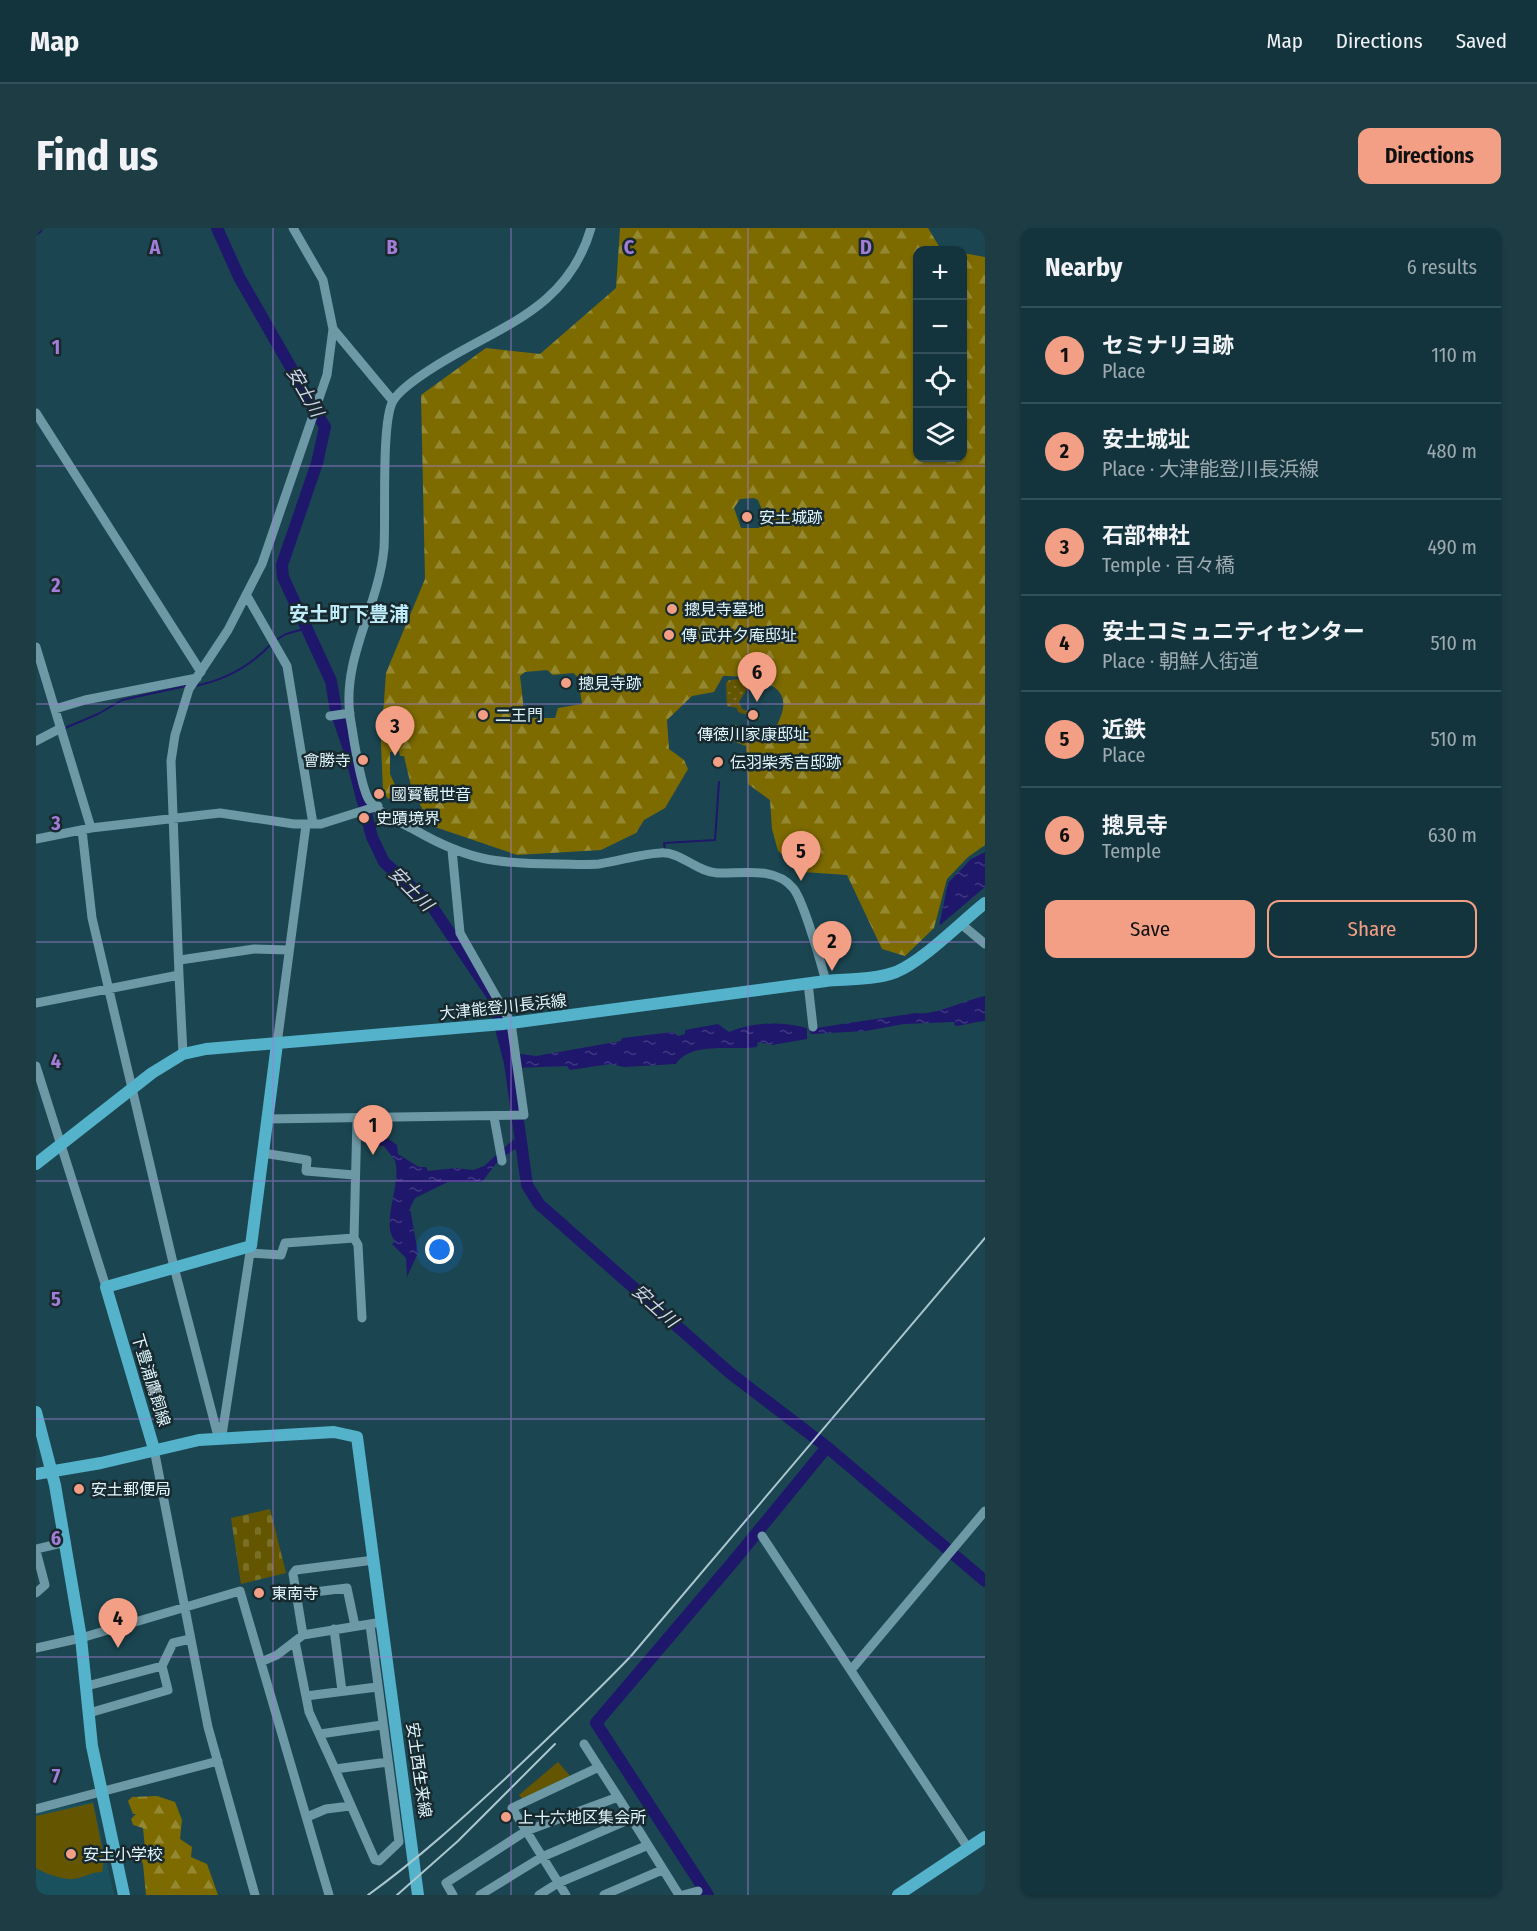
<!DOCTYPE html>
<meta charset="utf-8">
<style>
:root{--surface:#14343d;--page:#1d3c44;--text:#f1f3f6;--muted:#9daab0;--line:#334f57;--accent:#f39f85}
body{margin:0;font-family:"Fira Sans Condensed","Noto Sans JP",sans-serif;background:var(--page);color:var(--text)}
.controls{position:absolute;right:18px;top:18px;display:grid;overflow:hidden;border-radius:12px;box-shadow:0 2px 4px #0004}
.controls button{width:54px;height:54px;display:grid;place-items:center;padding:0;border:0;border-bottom:2px solid var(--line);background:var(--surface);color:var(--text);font:30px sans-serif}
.you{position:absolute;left:404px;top:1022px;width:21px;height:21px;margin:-15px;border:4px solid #fff;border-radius:50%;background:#1a73e8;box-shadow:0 0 0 9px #1a73e833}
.badge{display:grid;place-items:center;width:39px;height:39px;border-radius:50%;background:var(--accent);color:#111;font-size:20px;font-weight:700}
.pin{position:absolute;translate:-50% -50px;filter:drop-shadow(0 2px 3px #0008)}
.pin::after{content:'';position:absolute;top:32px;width:21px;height:18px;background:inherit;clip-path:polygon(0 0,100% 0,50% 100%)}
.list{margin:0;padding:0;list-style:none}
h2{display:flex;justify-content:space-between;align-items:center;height:78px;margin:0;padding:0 24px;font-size:26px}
h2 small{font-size:20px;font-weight:400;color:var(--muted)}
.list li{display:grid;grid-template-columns:39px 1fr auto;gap:18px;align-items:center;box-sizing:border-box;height:96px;padding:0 24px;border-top:2px solid var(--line)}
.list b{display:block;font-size:22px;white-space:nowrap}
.list p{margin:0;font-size:20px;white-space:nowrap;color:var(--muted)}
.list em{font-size:20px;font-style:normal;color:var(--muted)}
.actions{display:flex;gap:12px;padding:18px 24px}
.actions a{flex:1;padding:14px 0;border:2px solid var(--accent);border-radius:12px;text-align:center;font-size:21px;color:var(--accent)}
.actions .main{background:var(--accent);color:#111}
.icon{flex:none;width:33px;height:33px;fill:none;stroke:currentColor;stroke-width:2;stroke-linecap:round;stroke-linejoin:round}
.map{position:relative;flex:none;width:949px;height:1667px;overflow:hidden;border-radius:12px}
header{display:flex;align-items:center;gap:36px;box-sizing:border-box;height:84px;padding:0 30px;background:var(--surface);border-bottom:2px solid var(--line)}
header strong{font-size:28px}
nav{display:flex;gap:33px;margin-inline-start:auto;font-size:21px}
.intro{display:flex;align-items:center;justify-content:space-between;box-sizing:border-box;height:144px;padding:0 36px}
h1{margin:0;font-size:42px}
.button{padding:15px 27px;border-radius:12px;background:var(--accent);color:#111;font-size:21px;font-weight:700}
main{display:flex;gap:36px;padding:0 36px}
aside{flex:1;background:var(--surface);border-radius:12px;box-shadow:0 2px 4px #0004}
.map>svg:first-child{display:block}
.built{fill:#1a515e}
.grass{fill:url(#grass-dots)}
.forest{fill:url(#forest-firs);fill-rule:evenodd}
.cemetery{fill:url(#cemetery-stones)}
.park{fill:#645601}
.water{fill:url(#water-ripples)}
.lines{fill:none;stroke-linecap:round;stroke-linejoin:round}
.stream{stroke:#1f176b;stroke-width:2}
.river{stroke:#1f176b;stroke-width:12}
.minor{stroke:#6d98a5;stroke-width:9}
.major{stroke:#55b2cb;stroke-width:12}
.rail{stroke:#aac6ce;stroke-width:2}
.grid{fill:none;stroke:#a37dd8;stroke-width:1.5;stroke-opacity:0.55}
.poi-dot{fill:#f39f85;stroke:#17292e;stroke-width:2}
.labels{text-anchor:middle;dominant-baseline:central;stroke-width:5;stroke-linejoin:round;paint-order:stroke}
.poi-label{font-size:16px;fill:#e0f6fd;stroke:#17292e;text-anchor:start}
.street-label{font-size:16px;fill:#e0f6fd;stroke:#17292e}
.water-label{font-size:18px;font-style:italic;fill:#d2d6ee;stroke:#17292e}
.quarter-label{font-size:20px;font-weight:bold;fill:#bfedfa;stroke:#17292e}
.grid-label{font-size:20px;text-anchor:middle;font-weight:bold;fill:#a37dd8;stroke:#17292e;stroke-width:5;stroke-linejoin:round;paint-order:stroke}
</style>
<header>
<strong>Map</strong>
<nav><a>Map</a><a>Directions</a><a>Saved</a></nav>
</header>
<div class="intro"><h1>Find us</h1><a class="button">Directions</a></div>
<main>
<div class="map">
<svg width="949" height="1667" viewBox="0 0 949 1667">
<defs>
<pattern id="grass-dots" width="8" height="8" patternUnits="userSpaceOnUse" patternTransform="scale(1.5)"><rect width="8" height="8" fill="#645601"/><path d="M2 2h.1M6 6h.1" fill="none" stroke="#7a6f27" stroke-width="1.8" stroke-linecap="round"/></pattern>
<pattern id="forest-firs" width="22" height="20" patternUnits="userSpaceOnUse" patternTransform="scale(1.5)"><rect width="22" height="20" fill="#7d6b00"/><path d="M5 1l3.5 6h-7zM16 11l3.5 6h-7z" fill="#958833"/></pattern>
<pattern id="cemetery-stones" width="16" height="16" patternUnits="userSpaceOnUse" patternTransform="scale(1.5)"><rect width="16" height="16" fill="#645601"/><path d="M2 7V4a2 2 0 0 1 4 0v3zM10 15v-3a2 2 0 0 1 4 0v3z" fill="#7a6f27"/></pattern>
<pattern id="water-ripples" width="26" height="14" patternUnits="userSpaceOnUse" patternTransform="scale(1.5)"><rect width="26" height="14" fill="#1f176b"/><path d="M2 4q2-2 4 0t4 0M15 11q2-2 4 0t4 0" fill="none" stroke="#3f3981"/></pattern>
</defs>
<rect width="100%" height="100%" fill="#1b4651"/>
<path class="built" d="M 57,1573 L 78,1667 L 0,1667 L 0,1585 Z"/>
<path class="grass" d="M 708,451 L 711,461 L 703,474 L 706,481 L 724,488 L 724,491 L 702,484 L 701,480 L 691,478 L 690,455 L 693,452 Z"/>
<path class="forest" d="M 584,0 L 892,0 L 904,20 L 916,22 L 882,22 L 882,230 L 927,230 L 927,25 L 949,29 L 949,617 L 932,629 L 911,651 L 898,700 L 869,728 L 846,721 L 811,647 L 767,644 L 742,623 L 736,601 L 734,572 L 712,556 L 710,518 L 697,513 L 695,499 L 700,497 L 726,507 L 739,502 C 742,495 746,487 747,480 C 752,451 706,448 687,448 L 678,464 L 656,468 L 631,492 L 633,521 L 648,532 L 652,541 L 629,580 L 608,592 L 600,605 L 565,622 L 481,627 L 396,598 L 376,562 L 368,528 L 364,528 L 363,523 L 354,524 L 354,546 L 363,566 L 352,571 L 347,563 L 345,515 L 350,445 L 389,351 L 385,167 L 450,120 L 504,126 L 580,60 ZM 718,270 L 722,272 L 729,289 L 723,300 L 705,300 L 698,280 L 704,271 ZM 511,442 L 517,447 L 537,445 L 542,449 L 546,476 L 522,480 L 519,490 L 493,490 L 488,483 L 484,448 L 489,444 Z
M 121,1568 L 139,1574 L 146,1592 L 144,1611 L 156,1619 L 155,1629 L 171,1636 L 182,1667 L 110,1667 L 107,1636 L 102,1625 L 109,1620 L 107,1600 L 97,1597 L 95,1591 L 100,1586 L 97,1586 L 92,1573 L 96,1569 Z"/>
<path class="cemetery" d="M 682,376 L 682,388 L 660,391 L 657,388 L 657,377 Z
M 234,1281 L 250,1345 L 205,1356 L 195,1290 Z"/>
<path class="park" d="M 522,1534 L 534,1548 L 486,1571 L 483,1567 Z
M 57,1575 L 68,1630 L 66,1644 C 56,1644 51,1648 42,1650 C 31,1654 10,1646 0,1640 L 0,1588 Z"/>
<path class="water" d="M 949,624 L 949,659 L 903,698 L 912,655 L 935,631 Z
M 949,768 L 949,793 C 938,794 930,797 919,798 L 918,794 L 868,796 L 830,803 L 775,806 L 773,801 L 880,785 C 898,788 929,772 949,768 Z
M 682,796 L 693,804 C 717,794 745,793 771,800 L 771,811 L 736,817 L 722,814 L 721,819 C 697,823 655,813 640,836 L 588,839 L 574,836 L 534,842 L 531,838 L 479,840 L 477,825 L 500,828 L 585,813 L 586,810 L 637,804 L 642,808 L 649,806 L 649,802 Z
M 332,896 L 361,917 L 362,926 L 383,939 L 390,939 L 392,943 L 419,940 L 437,942 L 448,938 L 478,911 L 481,923 L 479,921 L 462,933 L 446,954 L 412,954 L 379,970 L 374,980 L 382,1025 L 371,1049 L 370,1030 L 356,1016 L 359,1013 C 344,995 366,957 359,933 C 357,928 351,923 348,918 L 331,917 Z"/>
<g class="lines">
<path class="stream" d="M 240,412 L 250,406 L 271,400
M 159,458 C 189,452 215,438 236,415
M 29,500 L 62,486 L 86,472 L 150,458
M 629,622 L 628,615 L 679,612 L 683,554"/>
<path class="river" d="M 181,0 L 203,49 L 289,199 L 281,235 L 246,337 L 247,349 L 295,453 L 300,483 L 314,524 L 336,609 L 348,634 L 395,677 L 457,769 L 474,835 L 491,957 L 503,976 L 694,1145 L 791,1219 L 949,1353
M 0,1 L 1,0
M 672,1667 L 560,1495 L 696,1335 L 791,1219"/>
<path class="minor" d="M 555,0 C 531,84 459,99 395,141 C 383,149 364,161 357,173 C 345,193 350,291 348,320 C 343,378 306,429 314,488 C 317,506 324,558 333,572 C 342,585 366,595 379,602 C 431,632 461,636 520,636 C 534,636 549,637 563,636 C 583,633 604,626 624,625 C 644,623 661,644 681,645 C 705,646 739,638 757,660 C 768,673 784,733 790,753
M 297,101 L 357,173
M 0,185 L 165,444
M 211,368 L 251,438 L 277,596
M 0,419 L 55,600
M 19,481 L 49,472 L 161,450
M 294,488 L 314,485
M 0,513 L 25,500
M 46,602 L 56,690 L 138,1039 L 183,1212
M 0,611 L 55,600 L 184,585 L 258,596 L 285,596 L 342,578
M 924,695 L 949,716
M 144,732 L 218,721 L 252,722
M 143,747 L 147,826
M 772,755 L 777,799
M 0,775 L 143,747 L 135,533 L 139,507 L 153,461 L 192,402 L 226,336 L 291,147 L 297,101 L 287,52 L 257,0
M 241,816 L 270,597
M 0,838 L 70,1059
M 458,889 L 466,933
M 321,890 L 318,1010 L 322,1017 L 326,1090
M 231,891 L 488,887 L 475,795 L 424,705 L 416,622
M 227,925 L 271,932 L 270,943 L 318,947
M 214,1025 L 245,1027 L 249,1015 L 318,1010
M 183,1212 L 186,1207 L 215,1018
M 118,1221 L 172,1499 L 219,1667
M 726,1308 L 932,1620
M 0,1321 L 30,1314
M 0,1323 L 9,1357 L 0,1365
M 262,1366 L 311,1360 L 319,1398
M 334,1397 L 363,1614 L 343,1633 L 339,1632 L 299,1541 L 352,1534
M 298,1401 L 306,1463
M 267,1407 L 257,1346 L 260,1342 L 338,1332
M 259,1413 L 273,1484 L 299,1541
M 0,1420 L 45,1410 L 204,1363 L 293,1667
M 225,1434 L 241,1427 L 267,1407 L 340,1395
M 126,1438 L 137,1415 L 154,1411
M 815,1442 L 949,1283
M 51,1458 L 126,1438 L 132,1462 L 53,1485
M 270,1468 L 341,1459
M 284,1506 L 346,1497
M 548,1516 L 582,1569
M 0,1581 L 182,1533
M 271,1589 L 290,1581 L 314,1578
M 417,1667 L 410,1655 L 490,1603 L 582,1569 L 643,1667
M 444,1667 L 506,1629 L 594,1591
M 503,1667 L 522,1655 L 610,1618
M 530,1667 L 476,1580 L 563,1539
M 568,1667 L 626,1642
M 647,1667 L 662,1663"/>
<path class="major" d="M 0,936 L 116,845 L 147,826 L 170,821 L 467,796 L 790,753 C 813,751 838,752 860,744 C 887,733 925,694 949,675
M 0,1184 L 19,1257 L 45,1410 L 56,1518 L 88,1667
M 118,1221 L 70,1059 L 215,1018 L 241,816
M 0,1246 L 65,1235 L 163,1212 L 298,1204 L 321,1209 L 382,1667
M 862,1667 L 949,1609"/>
<path class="rail" d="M 332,1667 C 382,1631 427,1590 471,1549 C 513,1509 555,1470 595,1428 L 949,1010
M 361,1667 L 422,1613 L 519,1516"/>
</g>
<path class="grid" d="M 237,0 L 237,1667M 475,0 L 475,1667M 712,0 L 712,1667M 0,238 L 949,238M 0,476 L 949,476M 0,714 L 949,714M 0,953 L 949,953M 0,1191 L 949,1191M 0,1429 L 949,1429"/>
<g class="poi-dot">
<circle cx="711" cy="289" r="6"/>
<circle cx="636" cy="381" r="6"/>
<circle cx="633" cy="407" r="6"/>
<circle cx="530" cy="455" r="6"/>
<circle cx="447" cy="487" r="6"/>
<circle cx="717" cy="487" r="6"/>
<circle cx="327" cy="532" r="6"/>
<circle cx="682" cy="534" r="6"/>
<circle cx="343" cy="566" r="6"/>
<circle cx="328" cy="590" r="6"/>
<circle cx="43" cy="1261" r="6"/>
<circle cx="223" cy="1365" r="6"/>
<circle cx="470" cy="1589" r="6"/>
<circle cx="35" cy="1626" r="6"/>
</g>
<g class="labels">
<g class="poi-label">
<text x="723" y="289">安土城跡</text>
<text x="648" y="381">摠見寺墓地</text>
<text x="645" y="407">傳 武井夕庵邸址</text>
<text x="542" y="455">摠見寺跡</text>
<text x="459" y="487">二王門</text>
<text x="717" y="506" text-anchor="middle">傳徳川家康邸址</text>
<text x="315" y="532" text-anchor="end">會勝寺</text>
<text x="694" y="534">伝羽柴秀吉邸跡</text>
<text x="355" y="566">國寳観世音</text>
<text x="340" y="590">史蹟境界</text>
<text x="55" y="1261">安土郵便局</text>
<text x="235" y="1365">東南寺</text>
<text x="482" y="1589">上十六地区集会所</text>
<text x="47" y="1626">安土小学校</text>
</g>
<g class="street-label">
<text transform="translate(467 779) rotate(-6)">大津能登川長浜線</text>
<text transform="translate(115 1152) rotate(73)">下豊浦鷹飼線</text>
<text transform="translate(383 1542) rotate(82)">安土西生来線</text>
</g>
<g class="water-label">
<text transform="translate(269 164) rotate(60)">安土川</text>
<text transform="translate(375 661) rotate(45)">安土川</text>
<text transform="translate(619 1078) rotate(42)">安土川</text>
</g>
<g class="quarter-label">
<text x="313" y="386">安土町下豊浦</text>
</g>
</g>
<g class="grid-label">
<text x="119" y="26">A</text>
<text x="356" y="26">B</text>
<text x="593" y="26">C</text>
<text x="830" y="26">D</text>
<text x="20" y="126">1</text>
<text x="20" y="364">2</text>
<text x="20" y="602">3</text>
<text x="20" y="840">4</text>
<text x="20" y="1078">5</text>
<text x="20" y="1317">6</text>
<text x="20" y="1555">7</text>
</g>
</svg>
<div class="controls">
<button>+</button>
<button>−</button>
<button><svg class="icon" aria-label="locate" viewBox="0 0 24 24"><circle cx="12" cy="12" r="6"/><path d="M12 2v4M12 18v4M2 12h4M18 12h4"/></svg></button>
<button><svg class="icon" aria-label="layers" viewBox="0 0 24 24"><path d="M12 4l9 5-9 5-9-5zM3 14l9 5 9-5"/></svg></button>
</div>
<div class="you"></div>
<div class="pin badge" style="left:337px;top:927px">1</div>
<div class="pin badge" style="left:796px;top:743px">2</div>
<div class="pin badge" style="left:359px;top:528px">3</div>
<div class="pin badge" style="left:82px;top:1420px">4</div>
<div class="pin badge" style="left:765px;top:653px">5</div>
<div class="pin badge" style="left:721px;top:474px">6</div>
</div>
<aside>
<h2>Nearby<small>6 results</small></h2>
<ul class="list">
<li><span class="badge">1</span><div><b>セミナリヨ跡</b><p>Place</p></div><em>110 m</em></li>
<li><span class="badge">2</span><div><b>安土城址</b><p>Place · 大津能登川長浜線</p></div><em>480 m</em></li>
<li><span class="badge">3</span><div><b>石部神社</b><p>Temple · 百々橋</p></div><em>490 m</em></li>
<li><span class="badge">4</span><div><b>安土コミュニティセンター</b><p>Place · 朝鮮人街道</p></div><em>510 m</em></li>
<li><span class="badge">5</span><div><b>近鉄</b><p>Place</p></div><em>510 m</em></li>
<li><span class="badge">6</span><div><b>摠見寺</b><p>Temple</p></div><em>630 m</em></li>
</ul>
<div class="actions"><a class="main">Save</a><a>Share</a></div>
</aside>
</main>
